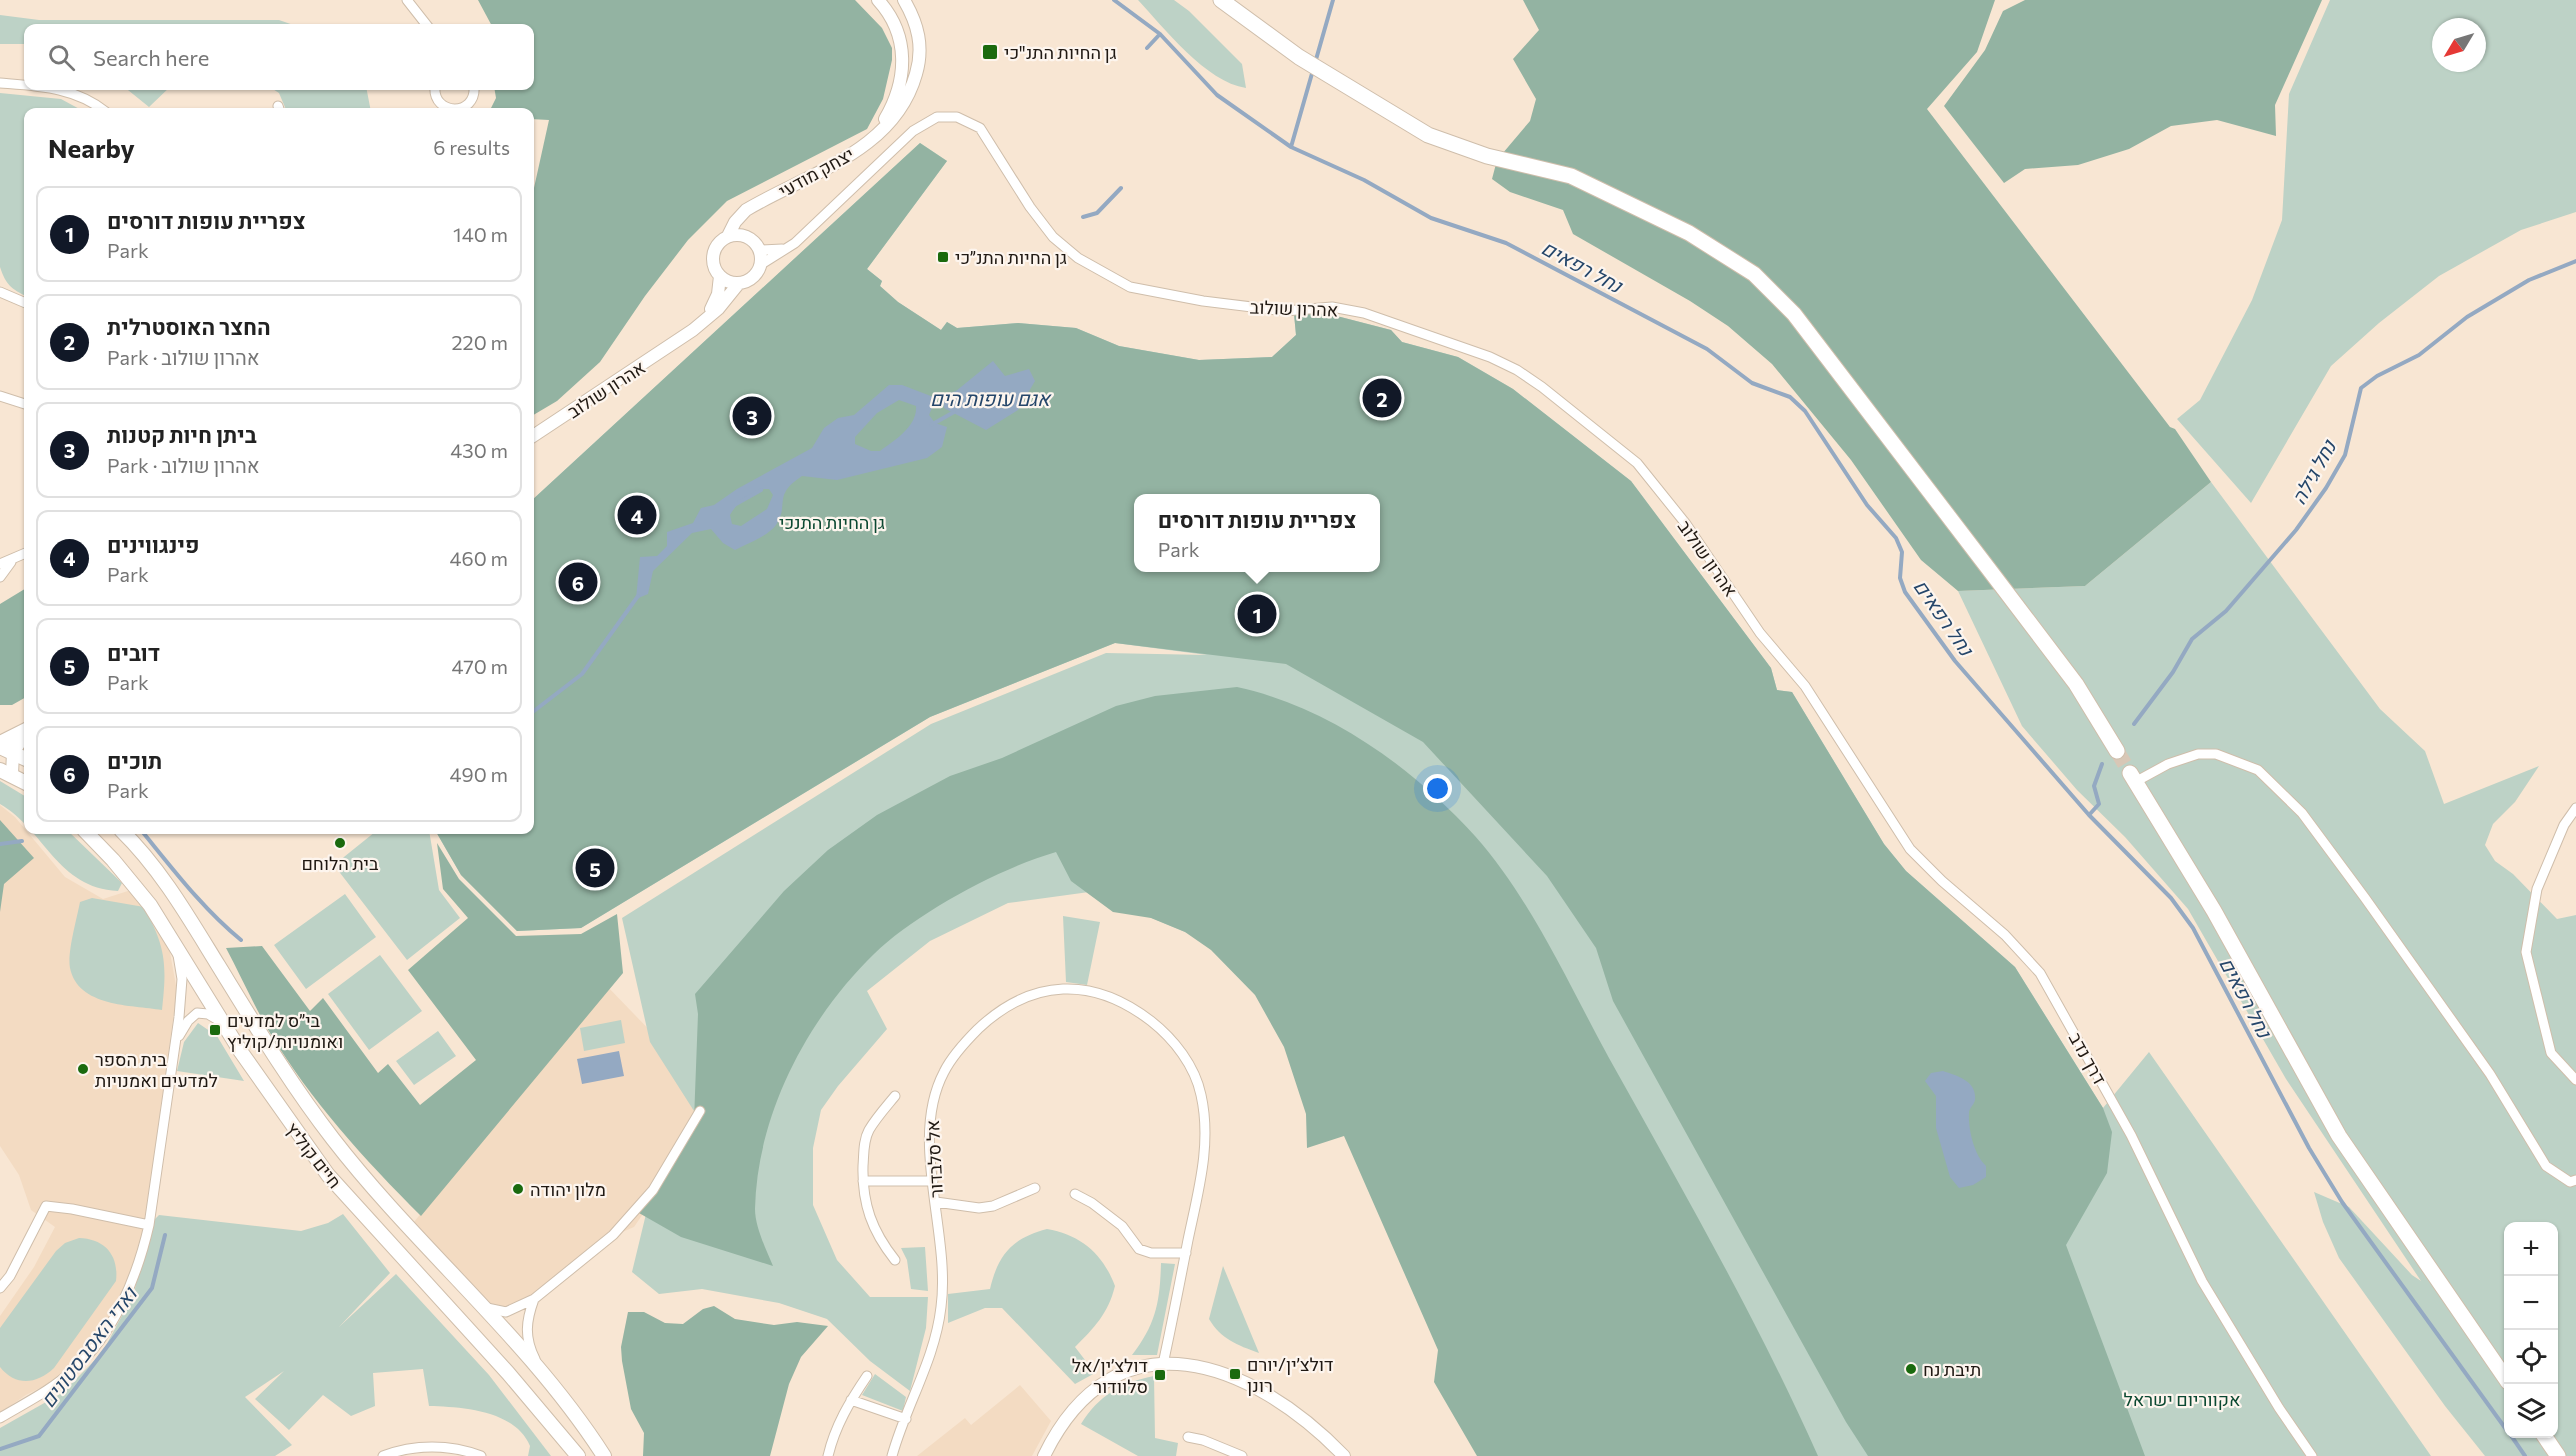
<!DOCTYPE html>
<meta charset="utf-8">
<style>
:root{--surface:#fff;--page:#f2f2f2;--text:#222;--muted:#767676;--line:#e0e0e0;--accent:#111827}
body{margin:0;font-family:Commissioner,Heebo,sans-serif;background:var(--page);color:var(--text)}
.controls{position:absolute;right:18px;bottom:18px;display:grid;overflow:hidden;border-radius:12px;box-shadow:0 2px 4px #0004}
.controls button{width:54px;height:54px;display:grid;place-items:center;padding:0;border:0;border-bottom:2px solid var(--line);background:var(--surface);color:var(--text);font:30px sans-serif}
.compass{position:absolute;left:2432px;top:18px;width:54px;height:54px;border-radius:50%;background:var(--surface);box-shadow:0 2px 4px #0004;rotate:232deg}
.you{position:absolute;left:1438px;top:789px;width:21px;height:21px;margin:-15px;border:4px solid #fff;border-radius:50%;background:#1a73e8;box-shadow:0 0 0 9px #1a73e833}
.badge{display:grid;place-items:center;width:39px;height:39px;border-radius:50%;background:var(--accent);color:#fff;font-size:20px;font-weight:700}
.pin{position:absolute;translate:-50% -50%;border:3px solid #fff;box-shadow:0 2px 6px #0006}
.popup{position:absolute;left:1134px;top:494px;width:246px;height:78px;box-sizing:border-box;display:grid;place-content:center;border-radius:12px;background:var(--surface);filter:drop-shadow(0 2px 4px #0005);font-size:20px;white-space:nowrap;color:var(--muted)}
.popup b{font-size:22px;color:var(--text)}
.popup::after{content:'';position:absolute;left:50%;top:100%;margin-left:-12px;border:12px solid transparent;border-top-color:var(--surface)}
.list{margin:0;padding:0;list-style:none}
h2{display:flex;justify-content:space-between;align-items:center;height:78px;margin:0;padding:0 24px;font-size:26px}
h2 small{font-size:20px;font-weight:400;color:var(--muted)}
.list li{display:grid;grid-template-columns:39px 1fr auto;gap:18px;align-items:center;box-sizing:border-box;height:96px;margin:0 12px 12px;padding:0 12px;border:2px solid var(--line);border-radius:12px}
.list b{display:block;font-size:22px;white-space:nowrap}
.list p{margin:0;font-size:20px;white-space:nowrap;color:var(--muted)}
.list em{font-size:20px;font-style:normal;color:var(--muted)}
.icon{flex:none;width:33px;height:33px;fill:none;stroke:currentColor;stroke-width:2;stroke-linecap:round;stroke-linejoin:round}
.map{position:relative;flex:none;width:2576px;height:1456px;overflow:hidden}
.search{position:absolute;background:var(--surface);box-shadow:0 2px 4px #0004;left:24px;top:24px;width:510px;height:66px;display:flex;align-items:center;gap:15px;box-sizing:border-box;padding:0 21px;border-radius:12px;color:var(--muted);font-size:22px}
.panel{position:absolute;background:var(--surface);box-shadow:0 2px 4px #0004;left:24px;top:108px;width:510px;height:726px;border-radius:12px}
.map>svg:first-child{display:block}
.built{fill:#f3dbc2}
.green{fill:#bdd2c6;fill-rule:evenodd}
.forest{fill:#93b3a2;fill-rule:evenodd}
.water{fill:#94a9c2;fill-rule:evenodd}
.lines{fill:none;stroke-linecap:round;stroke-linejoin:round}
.stream{stroke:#94a9c2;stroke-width:4}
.primary-tunnel{stroke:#d8c7b6;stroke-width:15;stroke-dasharray:15 8;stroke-linecap:butt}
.minor-casing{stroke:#cfbeab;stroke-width:11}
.tertiary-casing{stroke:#cfbeab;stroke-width:14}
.secondary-casing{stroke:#cfbeab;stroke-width:16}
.primary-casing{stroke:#cfbeab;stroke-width:17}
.minor{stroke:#fff;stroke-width:9}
.tertiary{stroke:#fff;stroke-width:12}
.secondary{stroke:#fff;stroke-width:14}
.primary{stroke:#fff;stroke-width:15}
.poi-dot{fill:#1a6a0e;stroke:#fdf5ee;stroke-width:2}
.labels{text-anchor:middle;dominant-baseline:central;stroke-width:4.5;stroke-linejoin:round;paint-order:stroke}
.poi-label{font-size:18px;fill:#201913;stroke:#fdf5ee;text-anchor:start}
.street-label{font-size:18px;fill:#201913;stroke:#fdf5ee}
.park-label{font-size:18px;fill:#0b4831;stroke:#fdf5ee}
.water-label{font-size:20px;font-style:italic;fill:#25466a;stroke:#fdf5ee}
</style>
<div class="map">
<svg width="2576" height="1456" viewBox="0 0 2576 1456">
<rect width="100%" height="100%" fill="#f8e6d3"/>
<path class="built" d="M 0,805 L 15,817 L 65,877 L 103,899 L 131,890 L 169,947 L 177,991 L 143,1236 L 119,1302 L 89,1347 L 56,1380 L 26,1395 L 0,1413 L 0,1316 L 34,1267 L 55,1227 L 31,1210 L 19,1175 L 0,1146 Z
M 605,984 L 719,1102 L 634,1227 L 613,1236 L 534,1299 L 498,1312 L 410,1227 Z
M 1020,1385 L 1051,1421 L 1032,1456 L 917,1456 L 965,1418 L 971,1425 Z"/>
<path class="green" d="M 1138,0 L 1174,0 L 1189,11 L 1242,64 L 1246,88 C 1206,82 1164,28 1138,0 Z
M 2330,0 L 2576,0 L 2576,212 L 2521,230 L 2439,276 L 2379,323 L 2331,366 L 2251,503 L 2177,419 L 2200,400 L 2252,300 L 2282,220 L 2289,94 ZM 2441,27 L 2477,27 L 2477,63 L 2441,63 Z
M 0,15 L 39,20 L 279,20 L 302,28 L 28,28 L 28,44 L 0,44 Z
M 123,86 L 171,86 L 149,107 Z
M 268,86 L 366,86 L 371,112 L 287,112 L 279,93 Z
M 0,93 L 61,99 L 85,112 L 28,112 L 28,297 C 11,289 6,285 0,267 Z
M 920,143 L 947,161 L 867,269 L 882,281 L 880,286 L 898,302 L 941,330 L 947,322 L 957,328 L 1018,323 L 1076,328 L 1119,346 L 1199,360 L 1272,357 L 1296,335 L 1294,314 L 1329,314 L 1391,330 L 1402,342 L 1458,357 L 1513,389 L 1631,481 L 1771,668 L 1777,690 L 1792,692 L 1884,844 L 1906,871 L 2015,967 L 2103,1108 L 2149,1052 L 2431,1456 L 1543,1456 L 1289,975 L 1089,892 L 1008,903 L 930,941 L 867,991 L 887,1029 L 838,1086 L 821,1110 L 813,1148 L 813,1205 L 837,1260 L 870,1297 L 928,1297 L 926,1328 L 910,1391 L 870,1361 L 827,1319 L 779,1303 L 702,1289 L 659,1294 L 632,1272 L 646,1214 L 694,1111 L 650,1042 L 622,918 L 931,724 L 1106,653 L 1207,655 L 1115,643 L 930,717 L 581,928 L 517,931 L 461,875 L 435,830 L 530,830 L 530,502 ZM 1138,498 L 1376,498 L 1376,568 L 1138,568 Z
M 2211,482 L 2380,709 L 2425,751 L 2444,804 L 2539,766 L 2515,802 L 2493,824 L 2485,845 L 2495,861 L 2513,874 L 2557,919 L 2576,915 L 2576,1456 L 2485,1456 L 2445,1406 L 2339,1258 L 2323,1222 L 2314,1192 L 2349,1207 L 2412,1275 L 2421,1281 L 2286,1079 L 2188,909 L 2125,837 L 2077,790 L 2022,726 L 1958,591 L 2085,586 ZM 2508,1226 L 2554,1226 L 2554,1434 L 2508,1434 Z
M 0,781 L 28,798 L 28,830 L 67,830 L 122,883 L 118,891 C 57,888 45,830 0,804 Z
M 374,830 L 429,830 L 439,890 L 460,918 L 407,960 L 334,865 L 375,832 Z
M 345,894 L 376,937 L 306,989 L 274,945 Z
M 92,898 L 144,907 C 166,948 167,964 162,1010 C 131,1005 78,1007 70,968 C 67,953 77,918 80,902 Z
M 1063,916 L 1100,922 L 1087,985 L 1066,982 Z
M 380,955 L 422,1011 L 369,1050 L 328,994 Z
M 621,1020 L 625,1043 L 584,1051 L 580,1028 Z
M 198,1023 L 217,1036 L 244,1081 L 177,1071 L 184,1042 Z
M 438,1031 L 456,1056 L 414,1085 L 396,1061 Z
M 343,1214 L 390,1273 L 339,1327 L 396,1274 L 489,1375 L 551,1456 L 528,1456 L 530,1446 C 515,1410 462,1407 429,1406 L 423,1369 L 373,1373 L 375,1406 L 351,1416 L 323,1395 L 289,1430 L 255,1399 L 284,1371 L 245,1397 L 292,1445 L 275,1456 L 0,1456 L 0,1428 L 62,1393 L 102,1353 L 134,1293 L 149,1225 L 159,1215 L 301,1231 L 328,1223 Z
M 1047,1229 C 1081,1235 1103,1254 1115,1286 C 1108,1314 1094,1328 1075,1347 L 1095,1373 L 1075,1384 L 1002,1308 L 985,1308 L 948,1323 L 948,1294 L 990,1289 C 998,1255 1012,1238 1047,1229 Z
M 79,1238 C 105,1239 119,1255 116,1281 L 54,1368 C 37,1384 16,1387 0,1367 L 0,1328 L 56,1251 L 65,1243 Z
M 925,1247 L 928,1291 L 911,1289 L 907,1260 L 901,1248 Z
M 1161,1263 L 1175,1264 L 1157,1355 L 1132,1355 C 1156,1324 1160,1302 1161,1263 Z
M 1223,1266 L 1259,1353 C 1237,1345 1221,1339 1209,1319 Z
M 875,1374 L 906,1397 L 903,1411 L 862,1395 Z
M 1154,1376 L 1155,1438 L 1178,1443 L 1176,1456 L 1138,1456 L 1081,1424 C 1098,1396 1122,1382 1154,1376 Z"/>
<path class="forest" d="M 478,0 L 855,0 L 882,28 L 892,48 L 892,60 L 883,99 L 867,129 L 727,201 L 688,240 L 645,296 L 600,362 L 557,401 L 530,417 L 530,206 L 549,120 L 530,119 L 530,112 L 489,112 L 496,98 L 494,86 L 530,86 L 530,28 L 493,28 Z
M 1523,0 L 1995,0 L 1977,52 L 1927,109 L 2170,427 L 2175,429 L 2211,482 L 2085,586 L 1958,591 L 1921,560 L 1851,460 L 1772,364 L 1728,326 L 1690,301 L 1573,234 L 1563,210 L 1510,192 L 1492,179 L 1497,160 L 1530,121 L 1536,99 L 1513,59 L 1539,30 Z
M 2025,0 L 2322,0 L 2275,105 L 2276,136 L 2217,120 L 2171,126 L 2129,149 L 2078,165 L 2025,169 L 2004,183 L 1944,106 L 1985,50 L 2003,11 Z
M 920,143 L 947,161 L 867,269 L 882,281 L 880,286 L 898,302 L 941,330 L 947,322 L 957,328 L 1018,323 L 1076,328 L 1119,346 L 1199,360 L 1272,357 L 1296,335 L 1294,314 L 1329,314 L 1391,330 L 1402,342 L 1458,357 L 1513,389 L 1631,481 L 1771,668 L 1777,690 L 1792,692 L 1884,844 L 1906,871 L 2015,967 L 2103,1108 L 2112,1132 L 2107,1173 L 2066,1245 L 2145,1456 L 1868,1456 L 1846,1422 L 1613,1001 L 1596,948 L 1547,876 L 1423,742 L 1286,664 L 1115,643 L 930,717 L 581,928 L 517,931 L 461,875 L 435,830 L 530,830 L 530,502 ZM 1138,498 L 1376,498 L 1376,568 L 1138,568 Z
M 28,587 L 28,696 L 12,705 L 0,705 L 0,604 Z
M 1237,687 C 1329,707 1412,767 1475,836 C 1531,899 1569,985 1609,1058 C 1682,1189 1757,1319 1818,1456 L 1477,1456 L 1434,1382 L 1438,1350 L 1344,1136 L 1307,1148 L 1306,1114 L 1284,1047 L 1255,995 L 1211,950 L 1185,932 L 1151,918 L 1113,912 L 1071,881 L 1056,852 C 1000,868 915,914 874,954 C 807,1019 757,1115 755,1209 C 755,1227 766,1249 773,1266 L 681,1237 L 639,1213 L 694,1120 L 698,1014 L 695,994 L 784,891 L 828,850 L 877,815 L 950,776 L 1002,758 L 1116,706 L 1155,696 Z
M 0,820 L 34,858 L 4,884 L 0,912 Z
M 437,843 L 459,879 L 516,936 L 581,934 L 617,914 L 623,973 L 421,1216 C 365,1160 311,1101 270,1033 C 254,1006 241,976 226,948 L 262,946 L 310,1011 L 323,998 L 378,1073 L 388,1064 L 420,1105 L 476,1060 L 408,970 L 468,918 L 443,889 Z
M 714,1306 L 735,1319 L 774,1325 L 797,1322 L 828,1326 L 801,1357 L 789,1384 L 770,1456 L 643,1456 L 644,1433 L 631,1409 L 622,1361 L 621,1347 L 628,1312 L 644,1312 L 665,1323 L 683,1324 L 703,1309 Z"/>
<path class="water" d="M 993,361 L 1005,376 L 1029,369 L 1035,381 L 1018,410 L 986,430 L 944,408 L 943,395 L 956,391 Z
M 889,385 L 902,385 L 936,398 L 929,415 L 935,423 L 947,427 L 942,447 L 927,458 L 837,480 L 802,476 C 772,496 790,503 776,525 C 768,536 747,544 735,550 L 723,543 L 711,529 L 692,533 L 653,571 L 648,594 L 636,599 L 640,557 L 657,556 L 667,546 L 667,532 L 693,523 L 701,508 L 714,505 L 737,489 L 812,448 L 824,428 L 838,418 L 854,415 ZM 899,400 L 916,406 C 918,426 894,441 880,451 L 871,451 L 855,444 L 855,437 L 877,413 ZM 764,489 L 769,489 L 773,495 L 767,509 L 741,526 L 732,524 L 730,515 C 737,502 751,494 764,489 Z
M 619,1051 L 624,1076 L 582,1084 L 577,1059 Z
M 1943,1071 C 1958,1076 1977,1081 1975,1100 C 1974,1105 1969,1108 1969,1113 C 1968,1129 1974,1155 1986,1166 L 1986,1177 L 1973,1185 L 1959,1188 L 1950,1177 L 1936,1128 L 1936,1096 L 1925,1081 L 1931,1073 Z"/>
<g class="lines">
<path class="stream" d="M 1114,0 L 1160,34 L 1217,95 L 1291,147 L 1364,180 L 1431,218 L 1506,243 L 1707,349 L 1752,383 L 1790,397 L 1805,411 L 1867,505 L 1896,538 L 1902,552 L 1900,578 L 1905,592 L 1955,661 L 2089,815 L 2171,898 L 2193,928 L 2309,1148 L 2342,1202 L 2508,1432
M 1147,48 L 1160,34
M 1315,63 L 1333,0
M 1291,147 L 1313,70
M 1083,217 L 1097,213 L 1121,188
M 931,425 L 954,412
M 736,504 L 761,490
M 530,714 L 582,674 L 638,596
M 2134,724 L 2173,672 L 2192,639 L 2226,611 L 2296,530 L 2326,488 L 2345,455 L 2361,388 L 2377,376 L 2419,355 L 2467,317 L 2529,280 L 2576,261
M 2089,815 L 2099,804 L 2094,786 L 2102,764
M 141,830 C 172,868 203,909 241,940
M 0,844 L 22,841
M 2510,1434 L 2525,1456
M 0,1449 L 39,1436 L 152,1288 L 165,1235"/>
<path class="primary-tunnel" d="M 2117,751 L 2130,773"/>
<defs>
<path id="minor" d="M 407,0 L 429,28
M 0,83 C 38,86 75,87 106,112
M 435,86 C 432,116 477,117 474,86
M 278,106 L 280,112
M 760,250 L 782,249
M 760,265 L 795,243 L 913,131 L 937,117 L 957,117 L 980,128 L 1030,207 L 1053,237 L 1078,258 L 1130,287 L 1203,301 L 1285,311 L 1332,307 L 1364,313 L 1490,357 L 1517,370 L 1542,387 L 1637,463 L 1686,524 L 1760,633 L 1805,686 L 1910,849 L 1942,881 L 2005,935 L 2040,973 L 2131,1135 L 2202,1281 L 2279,1408 L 2312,1456
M 0,292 L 28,304
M 0,396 L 28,405
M 0,564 L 28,552
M 0,577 L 11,562
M 2135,782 L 2168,764 L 2198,754 L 2216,754 L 2258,770 L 2302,813 L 2365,898 L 2490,1074 L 2546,1166 L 2570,1182 L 2576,1180
M 2576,808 L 2564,825 L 2537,889 L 2526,952 L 2551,1053 L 2576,1080
M 179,1036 L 188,1021 L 197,1013 L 208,1014 L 220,1021
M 895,1096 C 886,1107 876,1118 869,1130 C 863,1141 864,1154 863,1166 C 862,1204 872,1231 895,1260
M 863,1181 L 933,1181
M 1075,1194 L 1092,1203 L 1122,1226 L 1139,1249 L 1151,1253 L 1186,1253
M 936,1202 L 979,1208 L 993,1206 L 1035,1188
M 0,1288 L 10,1276 L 46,1206 L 72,1209 L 149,1225
M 534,1299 C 526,1321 524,1337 535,1359
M 487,1308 L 506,1312 L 534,1299 L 613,1235 L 653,1190 L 700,1111
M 851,1400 L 906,1419
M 0,1418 C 25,1403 52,1390 73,1370 C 114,1334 137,1277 149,1225 L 179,1017 L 182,979 L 178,955
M 1188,1437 L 1203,1440 L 1242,1456
M 383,1456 C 414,1444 450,1444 481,1456
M 828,1456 C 835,1426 850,1401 867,1376
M 892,1456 C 906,1405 935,1360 941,1307 C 951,1233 908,1140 944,1072 C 952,1056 965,1042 978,1029 C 1032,978 1093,976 1151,1021 C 1174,1039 1195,1066 1201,1095 C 1212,1144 1198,1192 1188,1240 C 1180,1281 1172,1323 1163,1364"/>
<path id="tertiary" d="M 878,0 C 910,35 908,80 885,119
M713 259a24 24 0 1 1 48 0a24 24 0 1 1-48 0Z
M 728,236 L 735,222 L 746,210 C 808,173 894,152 916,74 C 924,47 918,24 904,0
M 711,309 L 718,294 L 720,276
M 530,438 L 693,330 L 718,309 L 739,283
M 12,774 L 13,753 L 28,730
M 1044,1456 C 1116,1308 1252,1361 1344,1456"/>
<path id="secondary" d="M 0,743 L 28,729
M 0,747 L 28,760
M 0,770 L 28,784
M 84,830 L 113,860 L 150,905 L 241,1052 L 328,1175 L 508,1373 L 578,1456
M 121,830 C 161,869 189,918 218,965 C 255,1025 291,1085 333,1139 C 418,1249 529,1339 604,1456"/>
<path id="primary" d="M 1221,0 L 1299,57 L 1428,135 L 1487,156 L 1571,176 L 1689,233 L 1754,274 L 1794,314 L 1991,572 L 2076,684 L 2117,751
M 2130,773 L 2214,911 L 2339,1136 L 2508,1382
M 2543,1434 L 2558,1456"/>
</defs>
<use href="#minor" class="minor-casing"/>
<use href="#tertiary" class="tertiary-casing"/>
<use href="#secondary" class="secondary-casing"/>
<use href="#primary" class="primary-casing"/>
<use href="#minor" class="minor"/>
<use href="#tertiary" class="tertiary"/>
<use href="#secondary" class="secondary"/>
<use href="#primary" class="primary"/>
</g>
<g class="poi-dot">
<rect x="982" y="44" width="16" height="16" rx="3"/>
<rect x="937" y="251" width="12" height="12" rx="3"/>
<circle cx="340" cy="843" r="6"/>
<rect x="209" y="1024" width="12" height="12" rx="3"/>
<circle cx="83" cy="1069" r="6"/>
<circle cx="518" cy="1189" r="6"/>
<circle cx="1911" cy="1369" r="6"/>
<rect x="1229" y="1368" width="12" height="12" rx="3"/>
<rect x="1154" y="1369" width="12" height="12" rx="3"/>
</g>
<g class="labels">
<g class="poi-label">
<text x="1004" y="52">גן החיות התנ"כי</text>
<text x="955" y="257">גן החיות התנ״כי</text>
<text x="340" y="863" text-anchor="middle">בית הלוחם</text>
<text x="227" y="1020">בי״ס למדעים<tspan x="227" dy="21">ואומנויות/קוליץ</tspan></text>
<text x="95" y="1059">בית הספר<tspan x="95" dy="21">למדעים ואמנויות</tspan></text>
<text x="530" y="1189">מלון יהודה</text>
<text x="1247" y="1364">דולצ׳ין/יורם<tspan x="1247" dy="21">רונן</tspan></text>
<text x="1148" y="1365" text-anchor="end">דולצ׳ין/אל<tspan x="1148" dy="21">סלוודור</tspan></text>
<text x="1923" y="1369">תיבת נח</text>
</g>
<g class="street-label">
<text transform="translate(816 172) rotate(-29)">יצחק מודעי</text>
<text transform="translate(1294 308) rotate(2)">אהרון שולוב</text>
<text transform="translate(606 389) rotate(-33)">אהרון שולוב</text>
<text transform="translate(1708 558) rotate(55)">אהרון שולוב</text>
<text transform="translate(2088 1058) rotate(61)">דרך נדב</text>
<text transform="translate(314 1155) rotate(52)">חיים קוליץ</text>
<text transform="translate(934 1159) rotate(-93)">אל סלבדור</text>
</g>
<g class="park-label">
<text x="832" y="522">גן החיות התנכי</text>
<text x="2182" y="1399">אקווריום ישראל</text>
</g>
<g class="water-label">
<text transform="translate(1582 266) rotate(28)">נחל רפאים</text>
<text x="990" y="398">אגם עופות הים</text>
<text transform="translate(2313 472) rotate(-61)">נחל גילה</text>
<text transform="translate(1944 617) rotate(55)">נחל רפאים</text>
<text transform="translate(2246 997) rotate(62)">נחל רפאים</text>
<text transform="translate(88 1347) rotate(-53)">ואדי האסבסטונים</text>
</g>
</g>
</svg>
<div class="controls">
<button>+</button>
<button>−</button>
<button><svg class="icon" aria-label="locate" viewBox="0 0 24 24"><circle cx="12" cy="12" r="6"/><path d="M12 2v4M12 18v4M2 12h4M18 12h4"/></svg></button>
<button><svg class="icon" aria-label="layers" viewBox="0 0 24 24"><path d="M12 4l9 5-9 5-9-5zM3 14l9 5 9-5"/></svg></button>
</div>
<svg class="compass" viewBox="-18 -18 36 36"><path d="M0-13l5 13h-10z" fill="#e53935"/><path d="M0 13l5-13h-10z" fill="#767676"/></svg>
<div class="you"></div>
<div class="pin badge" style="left:1257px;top:614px">1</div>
<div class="popup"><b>צפריית עופות דורסים</b>Park</div>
<div class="pin badge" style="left:1382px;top:398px">2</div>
<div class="pin badge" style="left:752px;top:416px">3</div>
<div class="pin badge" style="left:637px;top:515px">4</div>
<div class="pin badge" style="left:595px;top:868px">5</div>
<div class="pin badge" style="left:578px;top:582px">6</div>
<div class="search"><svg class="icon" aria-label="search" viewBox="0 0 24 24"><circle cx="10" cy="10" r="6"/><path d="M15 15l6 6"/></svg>Search here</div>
<section class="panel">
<h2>Nearby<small>6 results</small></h2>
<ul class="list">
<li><span class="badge">1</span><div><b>צפריית עופות דורסים</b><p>Park</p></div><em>140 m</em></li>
<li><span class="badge">2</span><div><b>החצר האוסטרלית</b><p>Park · אהרון שולוב</p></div><em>220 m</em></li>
<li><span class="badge">3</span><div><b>ביתן חיות קטנות</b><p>Park · אהרון שולוב</p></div><em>430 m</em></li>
<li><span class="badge">4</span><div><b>פינגווינים</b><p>Park</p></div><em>460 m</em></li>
<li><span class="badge">5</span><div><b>דובים</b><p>Park</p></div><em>470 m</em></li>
<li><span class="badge">6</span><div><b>תוכים</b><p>Park</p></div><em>490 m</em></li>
</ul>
</section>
</div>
